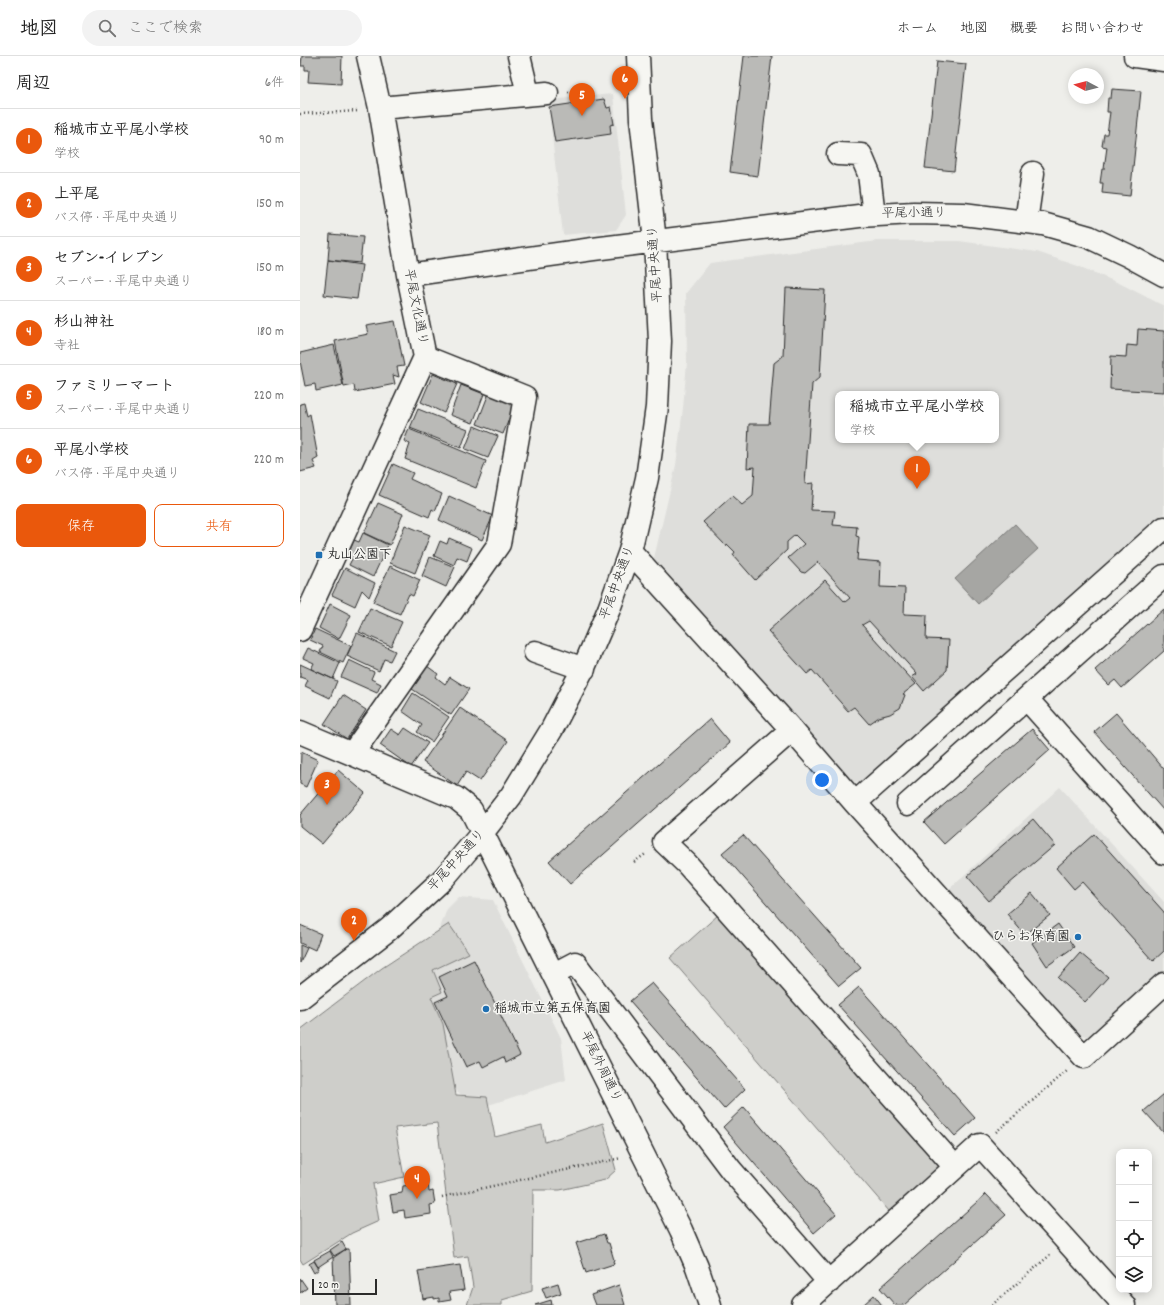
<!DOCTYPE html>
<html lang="ja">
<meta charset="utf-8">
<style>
:root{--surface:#fff;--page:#f2f2f2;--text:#222;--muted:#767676;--line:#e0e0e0;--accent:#ea580c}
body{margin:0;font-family:Dekko,"Klee One",sans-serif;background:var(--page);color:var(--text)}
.controls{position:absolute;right:12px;bottom:12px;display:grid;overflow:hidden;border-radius:8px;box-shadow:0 2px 10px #0003}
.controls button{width:36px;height:36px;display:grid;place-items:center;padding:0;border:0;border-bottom:1px solid var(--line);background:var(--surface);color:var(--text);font:20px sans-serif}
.compass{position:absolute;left:768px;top:12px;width:36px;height:36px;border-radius:50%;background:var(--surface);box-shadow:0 2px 10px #0003;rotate:277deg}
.scale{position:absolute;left:12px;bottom:10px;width:65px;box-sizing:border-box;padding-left:4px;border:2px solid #2b2b2b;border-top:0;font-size:11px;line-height:14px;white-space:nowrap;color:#2b2b2b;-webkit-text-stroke:3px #f6f6f2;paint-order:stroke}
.you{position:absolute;left:522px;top:724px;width:14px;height:14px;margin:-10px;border:3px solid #fff;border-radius:50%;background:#1a73e8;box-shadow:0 0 0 6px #1a73e833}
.badge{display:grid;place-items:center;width:26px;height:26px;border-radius:50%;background:var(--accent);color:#fff;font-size:13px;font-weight:700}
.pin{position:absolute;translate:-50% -33px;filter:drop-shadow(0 1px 2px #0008)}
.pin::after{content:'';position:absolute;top:21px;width:14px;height:12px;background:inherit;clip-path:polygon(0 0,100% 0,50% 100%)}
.popup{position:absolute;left:535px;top:335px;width:164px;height:52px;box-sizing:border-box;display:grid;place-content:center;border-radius:8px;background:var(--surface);filter:drop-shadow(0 1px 3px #0005);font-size:13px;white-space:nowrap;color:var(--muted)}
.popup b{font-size:15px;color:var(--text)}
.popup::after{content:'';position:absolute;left:50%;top:100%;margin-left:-8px;border:8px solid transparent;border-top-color:var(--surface)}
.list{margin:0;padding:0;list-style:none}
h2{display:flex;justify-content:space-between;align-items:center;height:52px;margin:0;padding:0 16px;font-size:17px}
h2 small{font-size:13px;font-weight:400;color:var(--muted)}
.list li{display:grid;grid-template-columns:26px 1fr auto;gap:12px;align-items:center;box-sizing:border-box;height:64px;padding:0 16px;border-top:1px solid var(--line)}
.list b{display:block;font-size:15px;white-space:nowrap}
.list p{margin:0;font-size:13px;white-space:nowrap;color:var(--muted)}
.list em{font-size:13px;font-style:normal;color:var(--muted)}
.actions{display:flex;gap:8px;padding:12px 16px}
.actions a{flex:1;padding:9px 0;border:1px solid var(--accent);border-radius:8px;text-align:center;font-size:14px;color:var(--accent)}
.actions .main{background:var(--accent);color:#fff}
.icon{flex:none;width:22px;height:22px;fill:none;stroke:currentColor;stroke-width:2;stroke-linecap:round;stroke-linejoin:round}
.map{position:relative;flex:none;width:864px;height:1249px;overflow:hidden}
header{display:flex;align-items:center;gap:24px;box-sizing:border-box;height:56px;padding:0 20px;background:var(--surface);border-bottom:1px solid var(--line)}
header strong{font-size:19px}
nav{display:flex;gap:22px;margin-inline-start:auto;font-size:14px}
.search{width:280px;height:36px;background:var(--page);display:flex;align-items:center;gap:10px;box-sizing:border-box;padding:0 14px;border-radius:22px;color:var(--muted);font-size:15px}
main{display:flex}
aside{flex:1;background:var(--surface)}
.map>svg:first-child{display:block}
.built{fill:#dededb;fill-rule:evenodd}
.green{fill:#cececa;stroke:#7c7c7a}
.water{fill:#a6a6a3;stroke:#757573}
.building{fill:#babab7;stroke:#2b2b2b}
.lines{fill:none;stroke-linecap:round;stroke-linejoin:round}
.minor-casing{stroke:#2b2b2b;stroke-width:25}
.path{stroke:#2b2b2b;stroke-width:2.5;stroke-dasharray:1 3;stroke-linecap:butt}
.minor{stroke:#f6f6f2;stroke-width:22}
.poi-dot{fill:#1f6fb2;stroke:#f6f6f2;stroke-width:1.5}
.labels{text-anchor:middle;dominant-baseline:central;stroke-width:3;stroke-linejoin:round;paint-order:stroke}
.street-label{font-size:13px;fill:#2b2b2b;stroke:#f6f6f2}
.poi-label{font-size:13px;font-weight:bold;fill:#2b2b2b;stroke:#f6f6f2;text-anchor:start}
</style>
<header>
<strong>地図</strong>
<div class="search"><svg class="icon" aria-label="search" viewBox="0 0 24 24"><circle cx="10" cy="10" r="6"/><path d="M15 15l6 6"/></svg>ここで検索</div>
<nav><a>ホーム</a><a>地図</a><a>概要</a><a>お問い合わせ</a></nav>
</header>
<main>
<aside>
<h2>周辺<small>6件</small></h2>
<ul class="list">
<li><span class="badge">1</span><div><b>稲城市立平尾小学校</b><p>学校</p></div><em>90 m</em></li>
<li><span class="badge">2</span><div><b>上平尾</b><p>バス停 · 平尾中央通り</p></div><em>150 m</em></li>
<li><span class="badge">3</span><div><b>セブン-イレブン</b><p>スーパー · 平尾中央通り</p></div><em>150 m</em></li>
<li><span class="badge">4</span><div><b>杉山神社</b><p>寺社</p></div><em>180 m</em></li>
<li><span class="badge">5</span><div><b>ファミリーマート</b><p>スーパー · 平尾中央通り</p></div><em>220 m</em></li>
<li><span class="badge">6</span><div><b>平尾小学校</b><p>バス停 · 平尾中央通り</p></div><em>220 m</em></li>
</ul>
<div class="actions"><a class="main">保存</a><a>共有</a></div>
</aside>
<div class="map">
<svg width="864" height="1249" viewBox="0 0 864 1249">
<rect width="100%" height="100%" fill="#eeeeea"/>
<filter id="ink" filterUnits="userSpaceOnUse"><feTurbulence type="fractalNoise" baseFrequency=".025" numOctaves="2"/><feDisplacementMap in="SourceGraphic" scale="8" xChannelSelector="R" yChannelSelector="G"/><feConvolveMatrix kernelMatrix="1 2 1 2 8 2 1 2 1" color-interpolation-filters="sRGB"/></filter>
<g filter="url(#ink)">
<path class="built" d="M 313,38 L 326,159 L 316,174 L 263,179 L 248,44 Z
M 577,185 L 659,185 L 737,196 L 778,210 L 821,228 L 864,250 L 864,457 L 562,727 L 551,726 L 354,502 L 376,409 L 383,352 L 387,306 L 386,237 L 410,207 ZM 538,338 L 696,338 L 696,384 L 538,384 Z
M 760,731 L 864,846 L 864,917 L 790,981 L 781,979 L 649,833 Z
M 159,841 L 193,844 L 261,982 L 266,1024 L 179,1052 L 137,1020 L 120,925 L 147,853 Z"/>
<path class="green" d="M 418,859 L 643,1110 L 589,1155 L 370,902 Z
M 149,868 L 169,897 L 133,914 L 142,936 L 131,941 L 143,968 L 156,1039 L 187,1041 L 195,1081 L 242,1069 L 245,1086 L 303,1067 L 316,1114 L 305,1124 L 260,1134 L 233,1134 L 232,1235 L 202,1244 L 202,1249 L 167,1249 L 173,1231 L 168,1200 L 154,1202 L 137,1067 L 95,1072 L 104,1121 L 73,1128 L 79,1165 L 52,1177 L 3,1208 L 0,1203 L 0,974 L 82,912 Z"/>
<path class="water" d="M 715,468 L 738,493 L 678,548 L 655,523 Z"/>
<path class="building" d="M 2,0 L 42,0 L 41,28 L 8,26 L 9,14 L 5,14 L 5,10 L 1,10 Z
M 444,0 L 472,0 L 458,120 L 430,116 Z
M 637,5 L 666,8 L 654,115 L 625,112 Z
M 812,33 L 841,35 L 830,140 L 802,137 L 803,127 L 800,127 L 802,113 L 804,113 L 807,91 L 802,90 L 804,78 L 807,78 L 810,56 L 807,56 L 808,42 L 811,42 Z
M 304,43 L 307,52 L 311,51 L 314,68 L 310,69 L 311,78 L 255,86 L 249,51 Z
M 30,178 L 63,181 L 60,207 L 28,204 Z
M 28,204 L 62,209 L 57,243 L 24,239 Z
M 486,232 L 525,234 L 520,321 L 512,328 L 505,428 L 513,427 L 511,454 L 535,455 L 533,469 L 557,471 L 556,480 L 559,481 L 557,504 L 581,506 L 580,531 L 605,532 L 604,558 L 627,559 L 626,583 L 649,584 L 647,614 L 624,635 L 612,621 L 617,618 L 569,565 L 562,569 L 616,628 L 603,638 L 605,639 L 600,652 L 590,658 L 579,661 L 569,668 L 554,651 L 548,655 L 512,614 L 507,618 L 468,575 L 525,524 L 545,546 L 550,542 L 518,506 L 505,517 L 501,516 L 488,502 L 504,488 L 495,479 L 487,486 L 487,494 L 455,524 L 433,499 L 435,496 L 427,488 L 426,490 L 403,466 L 432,440 L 442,449 L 453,440 L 455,411 L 447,412 L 449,368 L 469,368 L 474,307 L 483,300 Z
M 95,265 L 104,310 L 97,311 L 99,321 L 93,319 L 95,328 L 55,336 L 54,329 L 44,331 L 35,285 L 68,278 L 66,270 Z
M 838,273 L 864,275 L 864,336 L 810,333 L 811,300 L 826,301 L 827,289 L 837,290 Z
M 34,289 L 43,329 L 16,335 L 15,328 L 5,330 L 0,305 L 0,297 Z
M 133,318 L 157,328 L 144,357 L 121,346 Z
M 161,329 L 184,338 L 173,367 L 150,359 Z
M 189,337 L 215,348 L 203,378 L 177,368 Z
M 4,347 L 7,360 L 10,358 L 18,402 L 13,405 L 16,412 L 0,416 L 0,348 Z
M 118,353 L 168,373 L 161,392 L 110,372 Z
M 174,370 L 198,380 L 188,402 L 165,393 Z
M 109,373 L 186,405 L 176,432 L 105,403 L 110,388 L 104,385 Z
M 93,408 L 113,417 L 110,423 L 142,438 L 135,455 L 132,453 L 129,461 L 79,439 Z
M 149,440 L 193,460 L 182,484 L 139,464 Z
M 78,447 L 103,458 L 90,489 L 64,477 Z
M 105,469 L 130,479 L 115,517 L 90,507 Z
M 63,477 L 88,489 L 73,521 L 49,509 L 52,503 L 47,501 L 54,484 L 59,486 Z
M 149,482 L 172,492 L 167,505 L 157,501 L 154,509 L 134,500 L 140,485 L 147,488 Z
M 130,501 L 155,511 L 146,531 L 122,520 Z
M 90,510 L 120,524 L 113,540 L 109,538 L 100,558 L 73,546 Z
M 45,512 L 75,527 L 69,541 L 62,534 L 55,550 L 32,539 Z
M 30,548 L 51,559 L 39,583 L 19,572 Z
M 70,552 L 102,566 L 91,590 L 59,576 Z
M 864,553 L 864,595 L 822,632 L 815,624 L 809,629 L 795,614 Z
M 15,573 L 51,590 L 43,607 L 20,596 L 23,590 L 10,584 Z
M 57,577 L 95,595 L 90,605 L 84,603 L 79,615 L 47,600 Z
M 8,592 L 40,607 L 33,623 L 11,613 L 14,607 L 3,602 Z
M 49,604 L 74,616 L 71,623 L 81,628 L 77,637 L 41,621 Z
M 0,608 L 37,625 L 30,642 L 5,630 L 8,624 L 0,621 Z
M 127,610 L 138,618 L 136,621 L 145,628 L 150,621 L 169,633 L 151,659 L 112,633 Z
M 113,637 L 149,661 L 132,686 L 117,676 L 122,669 L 102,655 Z
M 43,639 L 66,654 L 47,683 L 24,668 Z
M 160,652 L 208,685 L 180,725 L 166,716 L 157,730 L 123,706 Z
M 816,657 L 864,713 L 864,755 L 794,676 Z
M 410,663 L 430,687 L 270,828 L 249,805 Z
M 105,672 L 128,687 L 111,711 L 80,689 L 91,673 L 100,679 Z
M 732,673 L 750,694 L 644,788 L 624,766 Z
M 1,696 L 18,704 L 6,731 L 0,728 Z
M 38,714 L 65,737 L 22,788 L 0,770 L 0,759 Z
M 733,763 L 755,789 L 689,845 L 667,820 Z
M 794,778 L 864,856 L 864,895 L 853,905 L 782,826 L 774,833 L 756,812 Z
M 443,779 L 561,912 L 539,930 L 422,797 Z
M 732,837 L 750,859 L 725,879 L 707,858 Z
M 758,868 L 774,891 L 747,910 L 732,887 Z
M 0,869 L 21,878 L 15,894 L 0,887 Z
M 0,889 L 7,892 L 0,907 Z
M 780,897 L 808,921 L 785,946 L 758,922 Z
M 174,904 L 220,999 L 205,1007 L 203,1001 L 183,1011 L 180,1005 L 166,1011 L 135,946 L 148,940 L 139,921 Z
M 352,927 L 445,1033 L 424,1053 L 330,945 Z
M 559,931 L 675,1062 L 655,1080 L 538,949 Z
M 864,1038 L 864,1077 L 844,1055 Z
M 444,1051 L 536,1158 L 514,1177 L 423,1071 Z
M 128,1126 L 129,1136 L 133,1135 L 135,1148 L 130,1149 L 131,1158 L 105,1162 L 104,1154 L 93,1156 L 90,1139 L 102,1137 L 103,1130 Z
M 686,1138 L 706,1159 L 604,1249 L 595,1249 L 580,1232 Z
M 304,1178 L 307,1187 L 309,1187 L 314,1204 L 313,1205 L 314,1208 L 286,1217 L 276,1187 Z
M 42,1186 L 46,1193 L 34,1200 L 30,1194 Z
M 46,1193 L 49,1193 L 51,1249 L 35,1249 L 33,1202 Z
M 30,1195 L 33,1201 L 18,1211 L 14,1204 Z
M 14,1205 L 19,1213 L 14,1217 L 9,1208 Z
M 160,1209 L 164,1234 L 149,1236 L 151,1244 L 139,1246 L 139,1242 L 134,1243 L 134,1241 L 123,1243 L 118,1215 Z
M 0,1222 L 7,1232 L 0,1237 Z
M 258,1227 L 261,1237 L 246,1242 L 242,1232 Z
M 319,1229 L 325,1249 L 295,1249 L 291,1239 Z
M 574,1239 L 582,1249 L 563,1249 Z
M 251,1244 L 252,1249 L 235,1249 Z"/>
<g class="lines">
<defs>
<path id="minor" d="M 219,0 L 228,38
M 835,0 L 864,4
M 80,52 L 247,37
M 538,98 L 561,99 L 569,118 L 574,159
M 726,166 L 733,117
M 108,219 L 293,193 L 559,160 L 614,157 L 663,158 L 743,168 L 789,181 L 829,200 L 864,219
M 330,495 L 492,674 L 555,747 L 784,1001 L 864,928
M 0,574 L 125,301 L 108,219 L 80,52 L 68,0
M 235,596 L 284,613
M 727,643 L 864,797
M 492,674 L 364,786 L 387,808 L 655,1111
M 0,676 L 156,742 L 171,754 L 381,1174 L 397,1211 L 410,1249
M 52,698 L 199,488 L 225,341 L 125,301
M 555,747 L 864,472
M 608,748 L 864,520
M 254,918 L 275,907 L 431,1114 L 529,1226
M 0,942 L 89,873 L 143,823 L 183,776 L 211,740 L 252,673 L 285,609 L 309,553 L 330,495 L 347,422 L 357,351 L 360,285 L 355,185 L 341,63 L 338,0
M 503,1249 L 680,1089 L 824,1249"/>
</defs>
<use href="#minor" class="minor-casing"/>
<path class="path" d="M 268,36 L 287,36
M 0,58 L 59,55
M 334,806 L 347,797
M 696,1076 L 767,1015
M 142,1141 L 321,1102
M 692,1249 L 750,1199"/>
<use href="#minor" class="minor"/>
</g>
</g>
<g class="poi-dot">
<rect x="15" y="495" width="8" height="8" rx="2"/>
<circle cx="778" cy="881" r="4"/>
<circle cx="186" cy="953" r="4"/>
</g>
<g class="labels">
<g class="street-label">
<text transform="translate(614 158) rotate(-1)">平尾小通り</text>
<text transform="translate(356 208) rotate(-94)">平尾中央通り</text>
<text transform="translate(115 251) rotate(79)">平尾文化通り</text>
<text transform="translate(318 527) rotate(-70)">平尾中央通り</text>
<text transform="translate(157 805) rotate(-48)">平尾中央通り</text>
<text transform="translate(300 1011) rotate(64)">平尾外周通り</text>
</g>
<g class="poi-label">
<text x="27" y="499">丸山公園下</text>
<text x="770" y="881" text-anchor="end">ひらお保育園</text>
<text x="194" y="953">稲城市立第五保育園</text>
</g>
</g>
</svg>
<div class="controls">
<button>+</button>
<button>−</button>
<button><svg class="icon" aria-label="locate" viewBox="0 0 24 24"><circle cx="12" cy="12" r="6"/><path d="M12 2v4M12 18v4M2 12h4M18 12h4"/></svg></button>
<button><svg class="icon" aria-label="layers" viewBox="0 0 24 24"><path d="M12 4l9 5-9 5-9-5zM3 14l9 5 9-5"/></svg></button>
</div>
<svg class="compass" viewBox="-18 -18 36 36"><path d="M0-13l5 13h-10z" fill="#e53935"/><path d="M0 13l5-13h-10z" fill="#767676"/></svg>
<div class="scale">20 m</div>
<div class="you"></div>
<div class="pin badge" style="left:617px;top:433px">1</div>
<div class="popup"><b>稲城市立平尾小学校</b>学校</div>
<div class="pin badge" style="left:54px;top:885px">2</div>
<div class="pin badge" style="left:27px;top:749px">3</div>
<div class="pin badge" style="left:117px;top:1143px">4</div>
<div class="pin badge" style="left:282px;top:60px">5</div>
<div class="pin badge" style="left:325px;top:43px">6</div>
</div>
</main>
